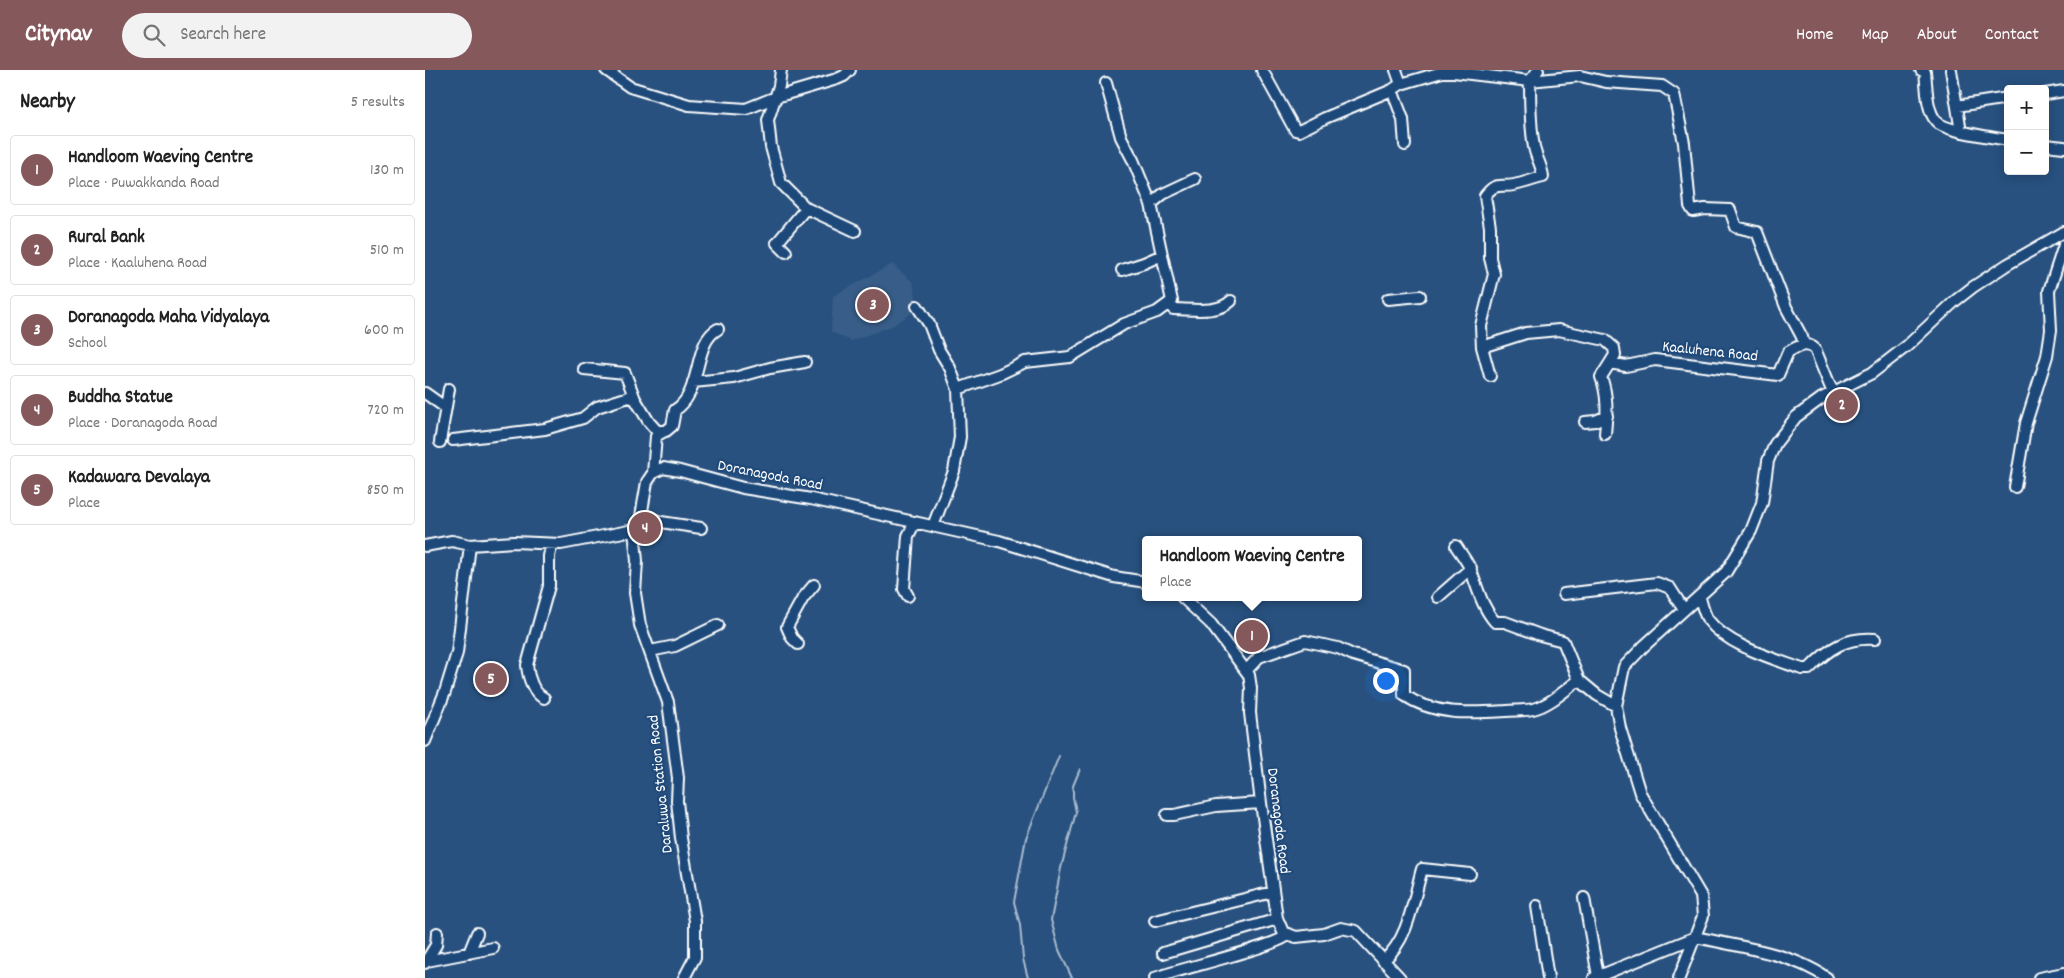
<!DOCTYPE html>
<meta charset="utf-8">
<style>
:root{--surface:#fff;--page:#f2f2f2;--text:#222;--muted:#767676;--line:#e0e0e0;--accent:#85585c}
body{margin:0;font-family:Dekko,sans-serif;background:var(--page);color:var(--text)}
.controls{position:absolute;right:15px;top:15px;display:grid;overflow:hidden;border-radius:5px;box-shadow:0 2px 12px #0003}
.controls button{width:45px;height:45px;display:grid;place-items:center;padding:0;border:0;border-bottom:1px solid var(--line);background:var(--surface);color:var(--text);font:25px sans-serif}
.you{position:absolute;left:960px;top:610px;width:18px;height:18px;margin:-12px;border:4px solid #fff;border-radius:50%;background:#1a73e8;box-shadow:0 0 0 8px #1a73e833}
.badge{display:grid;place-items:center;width:32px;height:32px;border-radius:50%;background:var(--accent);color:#fff;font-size:16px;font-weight:700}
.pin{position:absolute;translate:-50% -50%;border:2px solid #fff;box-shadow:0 1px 5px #0006}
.popup{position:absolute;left:717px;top:466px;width:220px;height:65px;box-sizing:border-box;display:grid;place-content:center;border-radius:5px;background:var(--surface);filter:drop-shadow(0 1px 4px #0005);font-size:16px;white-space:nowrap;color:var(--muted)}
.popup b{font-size:19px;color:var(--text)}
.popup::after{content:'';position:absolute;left:50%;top:100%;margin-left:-10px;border:10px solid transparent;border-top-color:var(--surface)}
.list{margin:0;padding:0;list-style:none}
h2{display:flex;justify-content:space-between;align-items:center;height:65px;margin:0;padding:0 20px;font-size:21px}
h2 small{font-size:16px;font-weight:400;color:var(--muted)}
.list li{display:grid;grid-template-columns:32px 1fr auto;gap:15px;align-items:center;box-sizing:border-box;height:70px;margin:0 10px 10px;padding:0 10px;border:1px solid var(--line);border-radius:5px}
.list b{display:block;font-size:19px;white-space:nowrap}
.list p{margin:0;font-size:16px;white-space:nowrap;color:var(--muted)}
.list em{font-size:16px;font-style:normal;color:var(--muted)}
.icon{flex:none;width:28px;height:28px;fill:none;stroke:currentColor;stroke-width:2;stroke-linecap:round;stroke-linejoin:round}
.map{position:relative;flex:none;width:1639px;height:908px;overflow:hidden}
header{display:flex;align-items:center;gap:30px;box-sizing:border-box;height:70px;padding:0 25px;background:var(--accent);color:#fff}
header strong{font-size:24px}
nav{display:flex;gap:28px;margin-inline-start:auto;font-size:18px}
.search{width:350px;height:45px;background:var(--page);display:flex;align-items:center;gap:12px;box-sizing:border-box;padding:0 18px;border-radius:28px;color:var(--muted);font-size:19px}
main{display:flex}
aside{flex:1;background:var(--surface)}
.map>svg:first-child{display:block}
.built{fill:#375d88}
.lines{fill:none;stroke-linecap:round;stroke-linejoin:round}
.stream{stroke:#aabbcd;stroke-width:2}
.minor-casing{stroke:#fff;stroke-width:14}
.minor{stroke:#1f4a7a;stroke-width:10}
.labels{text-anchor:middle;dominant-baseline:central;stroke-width:4.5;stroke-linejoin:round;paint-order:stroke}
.street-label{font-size:16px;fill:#fff;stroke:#1f4a7a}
</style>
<header>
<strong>Citynav</strong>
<div class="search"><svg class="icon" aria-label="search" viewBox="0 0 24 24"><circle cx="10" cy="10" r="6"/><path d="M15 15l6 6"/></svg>Search here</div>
<nav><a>Home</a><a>Map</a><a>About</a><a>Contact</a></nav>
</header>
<main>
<aside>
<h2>Nearby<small>5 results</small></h2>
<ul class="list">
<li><span class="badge">1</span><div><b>Handloom Waeving Centre</b><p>Place · Puwakkanda Road</p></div><em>130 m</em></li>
<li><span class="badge">2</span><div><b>Rural Bank</b><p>Place · Kaaluhena Road</p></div><em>510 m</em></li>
<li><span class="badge">3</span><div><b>Doranagoda Maha Vidyalaya</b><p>School</p></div><em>600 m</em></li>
<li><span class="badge">4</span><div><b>Buddha Statue</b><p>Place · Doranagoda Road</p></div><em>720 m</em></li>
<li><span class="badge">5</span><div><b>Kadawara Devalaya</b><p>Place</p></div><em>850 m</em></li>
</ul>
</aside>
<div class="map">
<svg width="1639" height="908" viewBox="0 0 1639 908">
<rect width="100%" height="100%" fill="#28517f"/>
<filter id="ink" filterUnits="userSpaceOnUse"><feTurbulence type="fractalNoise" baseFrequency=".02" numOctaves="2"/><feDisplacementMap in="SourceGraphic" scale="10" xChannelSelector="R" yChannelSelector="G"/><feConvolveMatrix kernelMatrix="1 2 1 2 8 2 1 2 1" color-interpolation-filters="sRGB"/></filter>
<g filter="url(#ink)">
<path class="built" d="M 467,194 L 488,212 L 491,225 L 487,243 L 467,256 L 426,271 L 406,262 L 408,226 Z"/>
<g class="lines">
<path class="stream" d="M 603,908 L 598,889 L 595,855 L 589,832 L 601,768 L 634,686
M 647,908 L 634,880 L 626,850 L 636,798 L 651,742 L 648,727 L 648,716 L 655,699"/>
<defs>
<path id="minor" d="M 181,0 L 205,17 L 264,35 L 321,39 L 351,27 L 412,9 L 419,6 L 425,0
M 356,0 L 354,16 L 343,50 L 346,77 L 356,113 L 381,138 L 430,161
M 837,0 L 870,60 L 874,61 L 900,48 L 967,20 L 976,14 L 971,0
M 1113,0 L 1105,11 L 1155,6 L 1181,12 L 1237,16 L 1249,24 L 1259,73 L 1265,136 L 1268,141 L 1280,139 L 1305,140 L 1311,157 L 1332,162 L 1361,237 L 1377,267 L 1379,275
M 1496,0 L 1500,2 C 1502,17 1501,39 1511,51 C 1520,62 1568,67 1583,70
M 1526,0 L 1536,62
M 976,14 L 1017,2 L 1029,2 L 1105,11 C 1105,33 1105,55 1109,77 C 1111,88 1117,95 1118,107 C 1109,109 1099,113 1089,115 C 1075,118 1071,111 1060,126 L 1065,157 L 1065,188 L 1069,204 L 1056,256 L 1057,277 L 1065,306
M 967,20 L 978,49 L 980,75
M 1620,24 L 1639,21
M 1532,36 L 1583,28
M 1620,75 L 1639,77
M 726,134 L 738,124 L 770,109
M 361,182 L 352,173 L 381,138
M 697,200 L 719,193 L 737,185
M 963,229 L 995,226
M 744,234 L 748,239 C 765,239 793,244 806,231
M 492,236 L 504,254 L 514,280 L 525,298 L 533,319 L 535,367 L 529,401 L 508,456
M 1057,277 L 1101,263 L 1134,260 L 1180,270 L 1189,278 L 1190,285 L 1185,293
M 159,299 L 200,303 L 210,329
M 268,312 L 309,308 L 345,298 L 380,292
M 533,319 L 575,304 L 600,292 L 645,287 L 699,254 L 732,242 L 747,231 L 726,134 L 708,90 L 696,67 L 681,13
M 0,323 L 21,338
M 1160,352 L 1170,351 L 1182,346
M 1180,364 C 1182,344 1183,325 1176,307 L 1185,293 L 1201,296 L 1230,290 L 1353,305 L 1363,282 C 1372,277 1381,271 1390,279 L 1408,323
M 28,370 L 120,359 L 158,348 L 172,337 L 204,327 L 210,329 L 224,352 L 232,361 L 241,361 L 247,356 L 250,340 C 278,323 267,273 293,259
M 15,372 L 24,319
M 228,403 L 231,366 L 240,361
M 1590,417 L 1601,353 L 1622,286 L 1626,260 L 1624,221 L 1639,175
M 217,445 L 236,452 L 276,458
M 209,460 L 212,491 L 210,523 L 215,555 L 243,632 L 253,708 L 252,731 L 256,768 L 270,851 L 270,887 L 259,908
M 0,476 L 27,471 L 45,475 L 89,472 L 136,474 L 209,460 L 215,452 L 222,412 L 228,403 L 238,398 L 255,401 L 318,418 L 386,429 L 574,471 L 689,507 L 721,512
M 1031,476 C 1036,484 1043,492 1046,501 C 1053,519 1057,537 1070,552 L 1080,552 L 1115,565 L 1138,571 L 1154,610 L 1172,625 L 1191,636
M 1139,524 L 1232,513 L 1245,518 L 1259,540
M 483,526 L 479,519 L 483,466 L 490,452
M 757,527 L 786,554 L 824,605 L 826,618 L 825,643 L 836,733 L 852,848 L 858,862 L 871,867 L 899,864 L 916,858 L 931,861 L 975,908
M 1013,527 L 1046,498
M 1275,528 C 1277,535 1279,544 1283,550 C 1303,576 1347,588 1377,599 L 1384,599 C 1404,578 1421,567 1450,569
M 373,574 L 367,568 L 362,557 L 378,528 L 389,515
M 225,581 L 250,576 L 293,555
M 821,601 L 834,587 L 880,571 L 913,578 L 928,585 L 979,600 L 979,625 C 1009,646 1046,643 1081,641 C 1089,640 1099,641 1108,639 C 1125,635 1140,620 1154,610
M 119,628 C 108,623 103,607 102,595 L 124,516 L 124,486 L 127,474
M 0,671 L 20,622 L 32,583 L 45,475
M 742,745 L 749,745 L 791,736 L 836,733
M 1159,828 L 1173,906
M 1112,836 L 1123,908
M 730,851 L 848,822
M 1271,867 C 1314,877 1365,882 1402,908
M 44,883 L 52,863
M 738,883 L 846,851 L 852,848
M 2,891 L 68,878
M 958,891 C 984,869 988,831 997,799 L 1045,804
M 0,893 L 11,875 L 12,863
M 730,908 C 753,899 855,876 864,864
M 1169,908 L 1271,867
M 1254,908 L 1278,846 L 1276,826 L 1215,723 L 1195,658 L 1191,636 L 1199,597 L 1219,576 L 1301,502 L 1326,461 L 1337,433 L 1343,391 L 1350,374 L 1371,347 L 1397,328 L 1447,303 L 1482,276 L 1530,231 L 1548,217 L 1583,194 L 1639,162
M 1614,908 L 1639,903"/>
</defs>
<use href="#minor" class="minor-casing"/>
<use href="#minor" class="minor"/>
</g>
</g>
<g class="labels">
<g class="street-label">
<text transform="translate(1285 282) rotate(6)">Kaaluhena Road</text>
<text transform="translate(345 406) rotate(11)">Doranagoda Road</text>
<text transform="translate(236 714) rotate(-96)">Daraluwa Station Road</text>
<text transform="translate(853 751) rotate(83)">Doranagoda Road</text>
</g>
</g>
</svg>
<div class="controls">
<button>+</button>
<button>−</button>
</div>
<div class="you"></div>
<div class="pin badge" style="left:827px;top:566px">1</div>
<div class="popup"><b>Handloom Waeving Centre</b>Place</div>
<div class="pin badge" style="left:1417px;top:335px">2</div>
<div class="pin badge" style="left:448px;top:235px">3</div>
<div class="pin badge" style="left:220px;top:458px">4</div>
<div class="pin badge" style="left:66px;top:609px">5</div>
</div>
</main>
